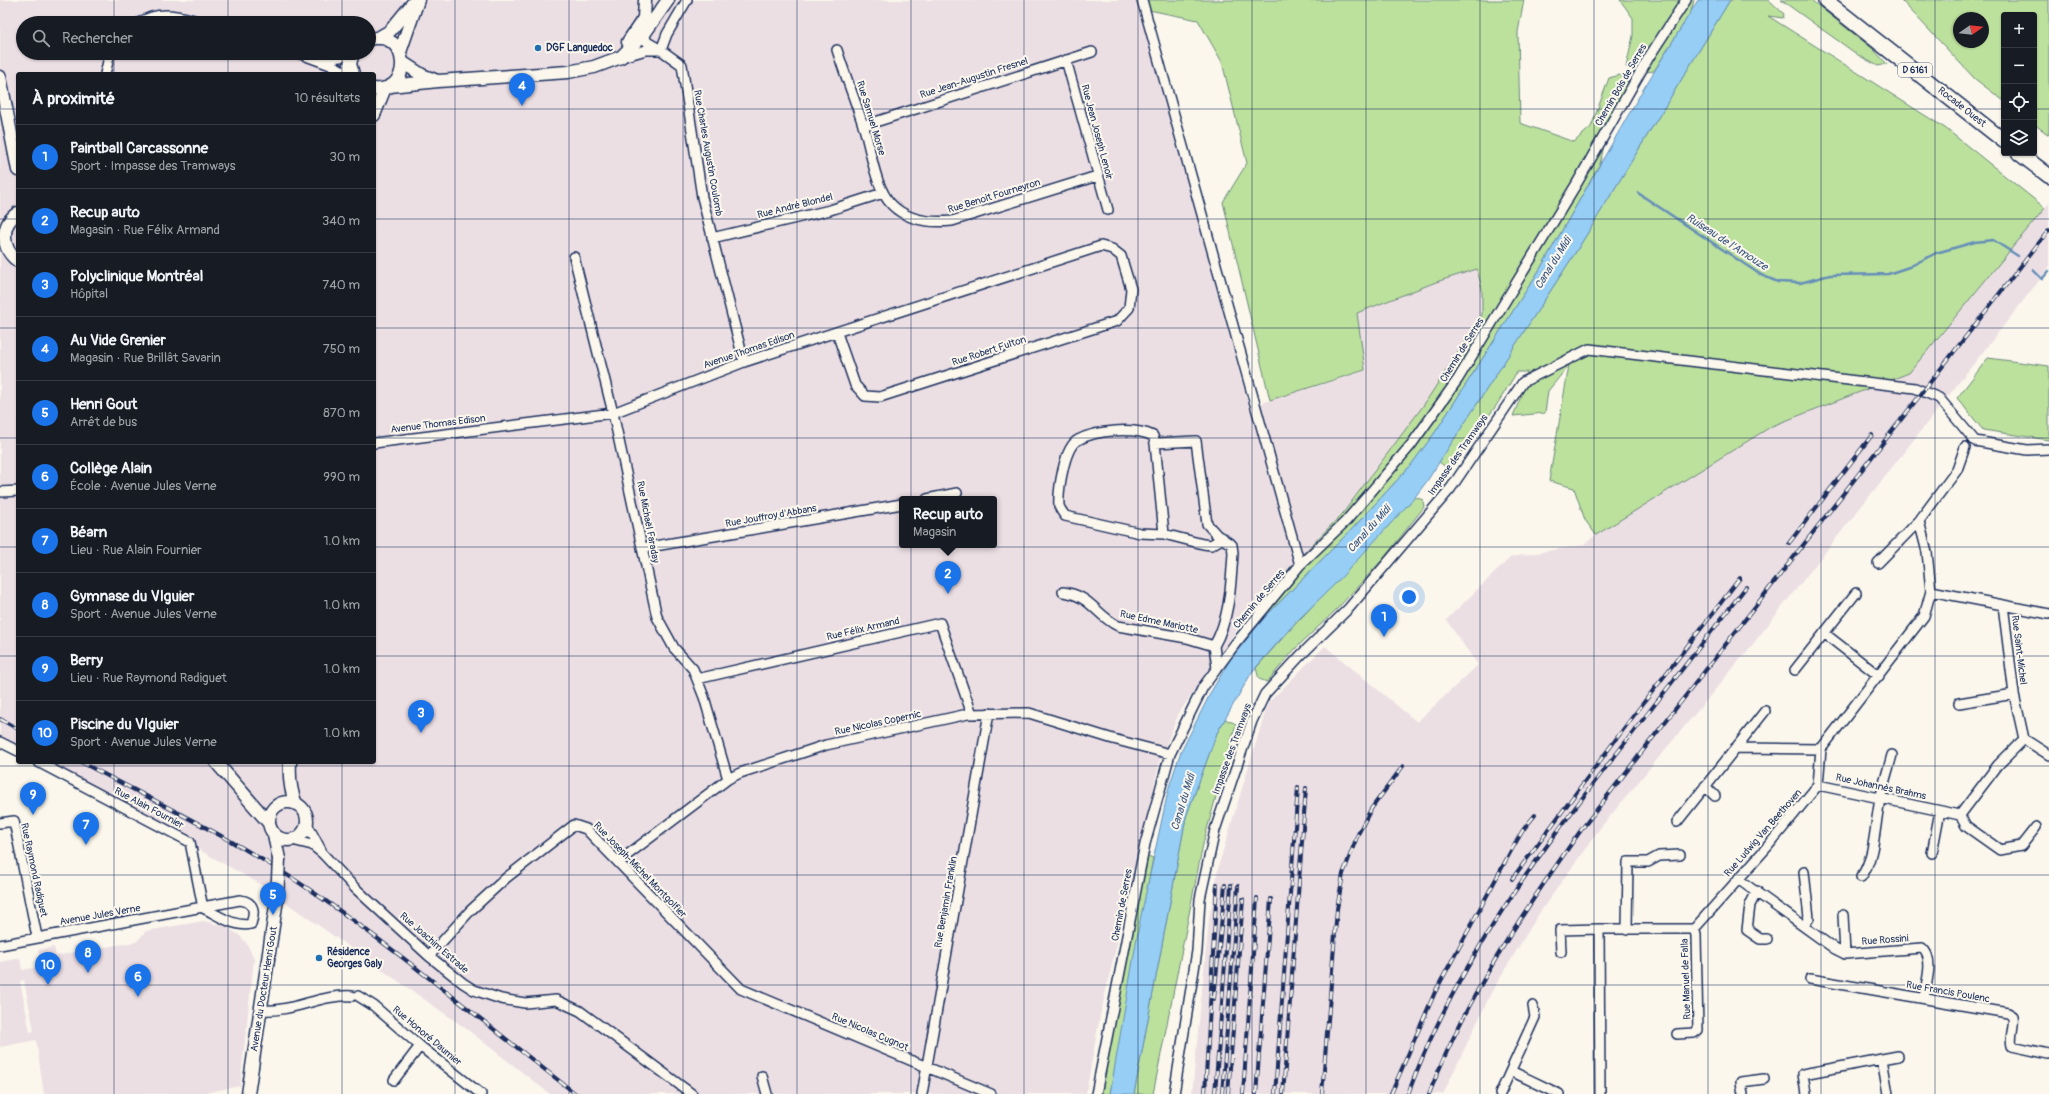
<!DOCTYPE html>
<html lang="fr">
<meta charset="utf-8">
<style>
:root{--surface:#171b24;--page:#20242c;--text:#f1f3f6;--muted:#9ea1a6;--line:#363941;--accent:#1a73e8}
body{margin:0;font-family:Pangolin,sans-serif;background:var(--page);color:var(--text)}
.controls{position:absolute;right:12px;top:12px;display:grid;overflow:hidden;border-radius:4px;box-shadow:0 1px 3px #0004}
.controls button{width:36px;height:36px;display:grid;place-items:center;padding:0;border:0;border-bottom:1px solid var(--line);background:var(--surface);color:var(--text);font:20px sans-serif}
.compass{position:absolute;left:1953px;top:12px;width:36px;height:36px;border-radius:50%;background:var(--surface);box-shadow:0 1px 3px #0004;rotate:76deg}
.you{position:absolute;left:1409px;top:597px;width:14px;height:14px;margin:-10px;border:3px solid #fff;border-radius:50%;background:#1a73e8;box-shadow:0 0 0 6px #1a73e833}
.badge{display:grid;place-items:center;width:26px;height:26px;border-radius:50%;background:var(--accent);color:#fff;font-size:13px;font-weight:700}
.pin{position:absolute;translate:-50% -33px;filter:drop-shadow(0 1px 2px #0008)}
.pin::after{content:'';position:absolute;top:21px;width:14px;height:12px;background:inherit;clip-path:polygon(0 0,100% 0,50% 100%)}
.popup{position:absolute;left:899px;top:496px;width:98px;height:52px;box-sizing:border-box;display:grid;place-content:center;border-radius:4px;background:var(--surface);filter:drop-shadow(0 1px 3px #0005);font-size:13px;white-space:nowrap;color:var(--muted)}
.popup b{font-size:15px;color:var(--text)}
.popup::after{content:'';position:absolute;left:50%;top:100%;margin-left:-8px;border:8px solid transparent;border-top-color:var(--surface)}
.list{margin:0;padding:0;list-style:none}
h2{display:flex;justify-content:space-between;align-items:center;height:52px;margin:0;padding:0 16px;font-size:17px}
h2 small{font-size:13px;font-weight:400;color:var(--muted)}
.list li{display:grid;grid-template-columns:26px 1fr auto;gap:12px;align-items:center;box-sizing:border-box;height:64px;padding:0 16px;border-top:1px solid var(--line)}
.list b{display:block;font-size:15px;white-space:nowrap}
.list p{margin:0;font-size:13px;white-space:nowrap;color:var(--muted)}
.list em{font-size:13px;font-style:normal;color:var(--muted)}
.icon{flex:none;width:22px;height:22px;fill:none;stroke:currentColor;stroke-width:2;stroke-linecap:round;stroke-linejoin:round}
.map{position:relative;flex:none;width:2049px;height:1094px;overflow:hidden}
.search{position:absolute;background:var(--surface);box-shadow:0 1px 3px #0004;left:16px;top:16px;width:360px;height:44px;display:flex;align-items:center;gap:10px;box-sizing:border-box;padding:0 14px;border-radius:22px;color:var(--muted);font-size:15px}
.panel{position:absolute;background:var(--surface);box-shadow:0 1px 3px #0004;left:16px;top:72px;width:360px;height:692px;border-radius:4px}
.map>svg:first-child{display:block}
.built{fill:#ecdfe4;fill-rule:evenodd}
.green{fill:#bce19c;stroke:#6c887d;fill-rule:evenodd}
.water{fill:#96cef5;stroke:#658eb9}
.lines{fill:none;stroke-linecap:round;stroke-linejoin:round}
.stream{stroke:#658eb9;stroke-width:2.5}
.street-casing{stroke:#1b2f5e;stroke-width:12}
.secondary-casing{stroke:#1b2f5e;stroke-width:15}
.primary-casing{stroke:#1b2f5e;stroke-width:17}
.street{stroke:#fbf7ec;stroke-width:9}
.secondary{stroke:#fbf7ec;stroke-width:12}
.primary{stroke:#fbf7ec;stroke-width:14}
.rail-casing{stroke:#1b2f5e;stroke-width:4}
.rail{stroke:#fbf7ec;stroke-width:2.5;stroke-dasharray:8;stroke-linecap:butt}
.secondary-bridge-casing{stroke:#1b2f5e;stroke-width:15;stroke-linecap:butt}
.secondary-bridge{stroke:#fbf7ec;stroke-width:12}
.grid{fill:none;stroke:#1b2f5e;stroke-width:1;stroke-opacity:0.55}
.poi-dot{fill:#1f6fb2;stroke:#fbf7ec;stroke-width:1.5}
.labels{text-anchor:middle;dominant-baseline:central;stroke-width:4;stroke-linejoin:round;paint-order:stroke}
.shield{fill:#fbf7ec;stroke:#5e6b89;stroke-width:1}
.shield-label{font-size:9px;font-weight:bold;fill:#1b2f5e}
.poi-label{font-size:10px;font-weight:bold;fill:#1b2f5e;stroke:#fbf7ec;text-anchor:start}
.street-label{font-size:10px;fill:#1b2f5e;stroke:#fbf7ec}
.water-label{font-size:11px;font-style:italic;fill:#3a5784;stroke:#fbf7ec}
</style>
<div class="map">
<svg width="2049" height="1094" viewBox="0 0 2049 1094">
<rect width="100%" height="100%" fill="#fbf7ec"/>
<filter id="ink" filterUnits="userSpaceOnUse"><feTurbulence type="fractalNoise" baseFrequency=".025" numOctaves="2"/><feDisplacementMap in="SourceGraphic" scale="8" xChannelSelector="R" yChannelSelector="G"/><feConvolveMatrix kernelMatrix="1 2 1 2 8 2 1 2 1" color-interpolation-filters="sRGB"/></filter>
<g filter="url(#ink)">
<path class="built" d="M 0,0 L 1137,0 L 1249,407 L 1365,371 L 1357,313 L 1436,282 L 1477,268 L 1488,317 L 1409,440 L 1245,618 L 1179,713 L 1160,760 L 1100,1016 L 1086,1094 L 550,1094 L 468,1030 L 258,883 L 43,762 L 374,762 L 374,74 L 18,74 L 18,748 L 0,737 L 0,713 L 4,715 L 0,713 ZM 23,23 L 369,23 L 369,53 L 23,53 ZM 902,499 L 994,499 L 994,545 L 902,545 Z
M 2049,203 L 2049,268 L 1753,644 L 1601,827 L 1540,912 L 1492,991 L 1443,1094 L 1192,1094 L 1209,919 L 1219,864 L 1268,703 L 1325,646 L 1417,722 L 1478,665 L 1446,620 L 1511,557 L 1583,545 L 1596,535 L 1772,426 L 1909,373 Z
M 203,921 L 226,926 L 240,936 L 247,944 L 254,959 L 240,1086 L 199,1094 L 44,1094 L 36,1040 L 0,1047 L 0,962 L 20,958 L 22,970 L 39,967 L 41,963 L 38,950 L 54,947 L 56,956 L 75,952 L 74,946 L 90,943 L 92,949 L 136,942 L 146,931 ZM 24,980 L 34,1031 L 30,1032 L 20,981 Z"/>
<path class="green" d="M 1137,0 L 1524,0 L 1518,32 L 1520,123 L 1574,142 L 1591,127 L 1609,78 L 1620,75 L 1635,88 L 1607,131 L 1600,164 L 1540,269 L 1436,431 L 1411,465 L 1354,527 L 1264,618 L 1260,609 L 1260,601 L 1296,561 L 1343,513 L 1423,406 L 1482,315 L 1482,289 L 1477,269 L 1436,282 L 1357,313 L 1365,370 L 1270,400 L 1223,202 L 1247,163 L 1222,62 L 1198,20 L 1139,8 Z
M 1620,0 L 1694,0 L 1691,12 L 1654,71 L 1646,72 L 1626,67 L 1633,36 L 1633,18 Z
M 1730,0 L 1769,0 L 1784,14 L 1783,18 L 1768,16 L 1945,128 L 2045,208 L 1909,373 L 1772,426 L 1596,535 L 1585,520 L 1574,488 L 1549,481 L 1569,365 L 1548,391 L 1545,413 L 1513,416 L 1522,394 L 1527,372 L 1517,372 L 1496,406 L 1454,462 L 1446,467 L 1439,462 L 1579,247 Z
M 1781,0 L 1811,0 L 1873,49 L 1887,64 L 1878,66 L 1858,55 Z
M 1901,0 L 2049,0 L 2049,135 L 2034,124 L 2034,15 L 2004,15 L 2004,101 L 1975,79 ZM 1959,18 L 1983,18 L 1983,42 L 1959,42 Z
M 1988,358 L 2049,366 L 2049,440 L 1983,430 L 1957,398 Z
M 1415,497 L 1423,500 L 1424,507 L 1384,558 L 1337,609 L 1295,649 L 1267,682 L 1259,679 L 1256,668 C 1307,609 1363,554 1415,497 Z
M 1225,719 L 1236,724 L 1203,844 L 1153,1094 L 1134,1094 L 1186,817 L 1217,733 Z
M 1148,856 L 1153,858 C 1137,937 1126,1016 1110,1094 L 1100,1094 L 1144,864 Z"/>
<path class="water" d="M 1698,0 L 1730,0 L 1579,247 L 1427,481 L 1415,497 L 1339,580 L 1295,623 L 1252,672 L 1217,733 L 1186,817 L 1134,1094 L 1110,1094 L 1140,920 L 1169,787 L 1180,754 L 1212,690 L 1230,660 L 1264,618 L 1354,527 L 1411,465 L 1436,431 L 1540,269 L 1641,93 Z"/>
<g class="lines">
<path class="stream" d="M 1638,193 L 1761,275 L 1778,282 L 1800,283 L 1830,275 L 1888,274 L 1909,267 L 1936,253 L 1975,242 L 1993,240 L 2018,256
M 2033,270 L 2042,279 L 2049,271"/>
<defs>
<path id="street" d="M 1142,0 L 1300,565
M 139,23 C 159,9 183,16 204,23
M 644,34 L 647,42 L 661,50 L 682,65 L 702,197 L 744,362
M 661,50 L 667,34 L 687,0
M 837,50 C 845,75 855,100 863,125 C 871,148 874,187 892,205 C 908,221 931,223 952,221 L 1097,176
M 298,53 L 336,67 L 348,74
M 622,57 L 646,50 L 660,50
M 320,59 L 340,57 L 347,53
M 1066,60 L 1108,210
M 105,74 L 110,53
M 863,126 L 1092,52
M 712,238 L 830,210 L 883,193
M 574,257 L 613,413 L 657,617 L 674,648 L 693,669 L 704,697 L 728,779
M 374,443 L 613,413 L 744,362 L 1101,246 L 1112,249 L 1121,256 L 1131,289 L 1129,308 L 1117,321 L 880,397 L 865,396 L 855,385 L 837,333
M 1155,443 L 1153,436 C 1134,427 1096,430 1078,440 C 1064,447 1058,491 1059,506 C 1060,509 1063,513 1065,516 L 1140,533 L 1164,534 L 1203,544 L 1211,545 L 1223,538
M 0,492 L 18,491
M 927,499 L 957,493
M 1164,534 L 1155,443 L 1196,441 L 1207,524 L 1217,535 L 1232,545 L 1233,553 C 1231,584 1230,618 1214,646
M 643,548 L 902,504
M 1878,563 L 1919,521
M 1931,591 L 2003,605 L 2014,694 L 2024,739 L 2049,755
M 1063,592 C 1090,595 1096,615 1118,626 L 1187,638 L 1214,646 L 1217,668
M 2003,605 L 2049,614
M 1824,633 L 1879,676
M 1795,670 L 1856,593
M 697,679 L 940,623 L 972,714
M 1959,703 L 2014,694
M 0,742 L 18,751
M 1735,748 L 1821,749
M 38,762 L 190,842 L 203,908
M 1818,785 L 1960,815 L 1998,765 L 2024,739
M 1705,786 L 1715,796
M 1960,815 L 1966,826 L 2000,850 L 2021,846 L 2036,827
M 1677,822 L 1765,711
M 0,823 L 14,821 L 37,937
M 307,824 L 321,850
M 292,840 L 312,845 L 322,853 L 355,888 L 429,956 L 463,983 L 474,990 L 501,999 L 525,1003 L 556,1000 L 580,1011 L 692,1094
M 1932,853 L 1940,811
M 618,862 L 728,779 L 740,773 L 826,745 L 968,714 L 1029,713 L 1113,739 L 1170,754
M 1861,877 C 1875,859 1875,822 1880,800 C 1883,785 1888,770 1892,755
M 1738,879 L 1835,949 L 1845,954 L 1922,948 C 1935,958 1926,983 1924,998
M 1757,891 L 1750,905 L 1747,930 L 1760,939 L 1767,939
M 1843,915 L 1845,954
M 1804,926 L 1809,918 L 1804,872
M 1627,930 L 1628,862 L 1648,862 L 1659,856 L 1680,855
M 0,945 L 240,900 C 255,902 255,912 251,924 C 235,928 218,915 203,908
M 1561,952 L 1560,930 L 1599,929
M 429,956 L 470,911 L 506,878 L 574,825 L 586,829 L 741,989 L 991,1094
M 1810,979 L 2008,1013 L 2013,1016 C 2015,1026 2009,1036 2012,1046 L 2049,1054
M 358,996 L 374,1006 L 420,1046 L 481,1094
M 260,1010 C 292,1013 320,994 352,996
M 1677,1034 L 1694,1033 L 1698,1030 L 1696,935 L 1694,929
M 1882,1059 L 1898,1056
M 1511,1071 L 1559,1094
M 762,1076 L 767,1094
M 394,1080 L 420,1046
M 922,1094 L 989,713
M 1096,1094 L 1145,844 L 1170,754 L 1203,687 L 1235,644 L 1300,565 L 1346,521 L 1411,445 L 1458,379 L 1577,183 L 1649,57 L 1686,0
M 1174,1094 L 1197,951 L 1200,899 L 1215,830 L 1252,721 L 1265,694 L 1300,656 L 1349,608 L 1451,488 L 1523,382 L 1589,349 L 1915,388 L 1939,398 L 1975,441 L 2027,450 L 2049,449
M 1500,1094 L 1535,1017 L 1533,1006
M 1600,1094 L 1599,929 L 1694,929 L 1768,846 L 1818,785 L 1821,749 L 1924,616 L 1931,591 L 1927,552 L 1919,521 L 1957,470 L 1965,447
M 1743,1094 L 1741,1082 L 1764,1079
M 1806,1094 L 1803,1074 L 1882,1059 L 1888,1094"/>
<path id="secondary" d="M 378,38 L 390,31 L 413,3
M 369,39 C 410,28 414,94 374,89
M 628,42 L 644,18 L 645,0
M 400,52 L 418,0
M 402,62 L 422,75 L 435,80
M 353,74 L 350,64 L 353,53
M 0,77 L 18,170
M 390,86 L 438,81 L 568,72 L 594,67 L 621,57 L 644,34 L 668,0
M 374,115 L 385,88
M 18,213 C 0,224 1,249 18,261
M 216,762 L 269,823
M 290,762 C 289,777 290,790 296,804
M269 821a19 19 0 1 1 38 0a19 19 0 1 1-38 0Z
M 274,835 L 279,859
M 248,1094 L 277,899"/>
<path id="primary" d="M 1825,0 L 2004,141
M 2019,153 L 2049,176"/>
</defs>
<use href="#street" class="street-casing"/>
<use href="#secondary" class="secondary-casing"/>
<use href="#primary" class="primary-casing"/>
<use href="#street" class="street"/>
<use href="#secondary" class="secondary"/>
<use href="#primary" class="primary"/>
<defs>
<path id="rail" d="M 1789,543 L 1872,435
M 0,719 L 18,729
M 81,762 C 158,803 238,841 310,890 C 402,953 488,1026 576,1094
M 1512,879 L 1631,719 L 1740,578
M 1214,999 L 1225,885
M 1205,1094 L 1217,884
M 1215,1094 L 1231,885
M 1222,1094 L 1238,886
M 1228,1094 L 1243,899
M 1243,1094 L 1257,898
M 1256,1094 L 1271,899
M 1275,1094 L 1298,787
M 1283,1094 L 1306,788
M 1322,1094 L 1337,909 L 1343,874 L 1358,834 L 1371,809 L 1403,766
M 1391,1094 L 1435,992 L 1512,849 L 1523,830 L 1535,815
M 1408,1094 C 1454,968 1532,862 1614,757 C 1658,700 1702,644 1746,587
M 1429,1094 C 1467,996 1523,911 1584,826 L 2049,230"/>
</defs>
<use href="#rail" class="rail-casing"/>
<use href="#rail" class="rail"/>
<defs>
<path id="secondary-bridge" d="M 277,899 L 279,859"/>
</defs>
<use href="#secondary-bridge" class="secondary-bridge-casing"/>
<use href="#secondary-bridge" class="secondary-bridge"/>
</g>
</g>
<path class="grid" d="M 114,0 L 114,23M 228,0 L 228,23M 342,0 L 342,23M 455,0 L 455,1094M 569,0 L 569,1094M 683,0 L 683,1094M 797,0 L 797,1094M 911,0 L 911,1094M 1024,0 L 1024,1094M 1138,0 L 1138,1094M 1252,0 L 1252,1094M 1366,0 L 1366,1094M 1480,0 L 1480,1094M 1594,0 L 1594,1094M 1708,0 L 1708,1094M 1821,0 L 1821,1094M 1935,0 L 1935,1094M 114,53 L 114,74M 228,53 L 228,74M 342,53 L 342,74M 0,109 L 18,109M 374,109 L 2004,109M 2034,109 L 2049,109M 0,219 L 18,219M 374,219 L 2049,219M 0,328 L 18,328M 374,328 L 2049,328M 0,438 L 18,438M 374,438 L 2049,438M 0,547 L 18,547M 374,547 L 2049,547M 0,656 L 18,656M 374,656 L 2049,656M 114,762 L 114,1094M 228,762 L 228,1094M 342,762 L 342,1094M 0,766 L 2049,766M 0,875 L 2049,875M 0,985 L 2049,985"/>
<g class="poi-dot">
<circle cx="538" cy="48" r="4"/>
<circle cx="319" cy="958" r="4"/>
</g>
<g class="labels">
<rect class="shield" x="1898" y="63" width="34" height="14" rx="3"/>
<g class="shield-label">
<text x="1915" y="70">D 6161</text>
</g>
<g class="poi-label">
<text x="546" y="48">DGF Languedoc</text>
<text x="327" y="952">Résidence<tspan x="327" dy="12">Georges Galy</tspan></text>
</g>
<g class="street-label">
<text transform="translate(974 78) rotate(-18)">Rue Jean-Augustin Fresnel</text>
<text transform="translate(1621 85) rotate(-60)">Chemin Bois de Serres</text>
<text transform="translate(1962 107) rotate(38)">Rocade Ouest</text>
<text transform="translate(871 118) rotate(73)">Rue Samuel Morse</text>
<text transform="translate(1097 132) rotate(75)">Rue Jean Joseph Lenoir</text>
<text transform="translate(708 153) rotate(80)">Rue Charles Augustin Coulomb</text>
<text transform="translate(994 196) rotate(-17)">Rue Benoit Fourneyron</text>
<text transform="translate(795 206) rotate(-14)">Rue André Blondel</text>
<text transform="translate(749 350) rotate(-19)">Avenue Thomas Edison</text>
<text transform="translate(1462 350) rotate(-58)">Chemin de Serres</text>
<text transform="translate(989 351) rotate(-18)">Rue Robert Fulton</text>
<text transform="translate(438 424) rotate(-7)">Avenue Thomas Edison</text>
<text transform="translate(1458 455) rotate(-55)">Impasse des Tramways</text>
<text transform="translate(771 516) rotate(-10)">Rue Jouffroy d'Abbans</text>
<text transform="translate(648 522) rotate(79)">Rue Michaël Faraday</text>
<text transform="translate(1259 599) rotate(-50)">Chemin de Serres</text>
<text transform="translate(1159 622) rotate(12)">Rue Edme Mariotte</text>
<text transform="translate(863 629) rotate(-13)">Rue Félix Armand</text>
<text transform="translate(2019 650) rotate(83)">Rue Saint-Michel</text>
<text transform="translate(878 723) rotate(-12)">Rue Nicolas Copernic</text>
<text transform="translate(1232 749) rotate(-70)">Impasse des Tramways</text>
<text transform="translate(1881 787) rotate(12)">Rue Johannès Brahms</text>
<text transform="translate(149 808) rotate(28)">Rue Alain Fournier</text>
<text transform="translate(1763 833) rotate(-49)">Rue Ludwig Van Beethoven</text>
<text transform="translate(34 870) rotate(78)">Rue Raymond Radiguet</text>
<text transform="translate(640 870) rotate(46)">Rue Joseph-Michel Montgolfier</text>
<text transform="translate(946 902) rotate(-80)">Rue Benjamin Franklin</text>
<text transform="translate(1122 905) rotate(-79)">Chemin de Serres</text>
<text transform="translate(100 915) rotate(-10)">Avenue Jules Verne</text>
<text transform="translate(1885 940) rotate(-4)">Rue Rossini</text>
<text transform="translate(434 943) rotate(41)">Rue Joachim Estrade</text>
<text transform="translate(1686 979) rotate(-92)">Rue Manuel de Falla</text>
<text transform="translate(264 989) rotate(-81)">Avenue du Docteur Henri Gout</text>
<text transform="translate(1948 992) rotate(10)">Rue Francis Poulenc</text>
<text transform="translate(870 1032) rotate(23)">Rue Nicolas Cugnot</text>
<text transform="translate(427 1036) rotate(40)">Rue Honoré Daumier</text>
</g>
<g class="water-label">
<text transform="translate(1727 242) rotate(33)">Ruiseau de l'Amouze</text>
<text transform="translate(1553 263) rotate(-58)">Canal du Midi</text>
<text transform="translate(1369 529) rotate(-48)">Canal du Midi</text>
<text transform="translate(1183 802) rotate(-73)">Canal du Midi</text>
</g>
</g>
</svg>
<div class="controls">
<button>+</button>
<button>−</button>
<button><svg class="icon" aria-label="locate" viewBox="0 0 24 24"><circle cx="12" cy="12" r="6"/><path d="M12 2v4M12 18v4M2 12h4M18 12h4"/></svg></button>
<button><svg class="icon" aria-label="layers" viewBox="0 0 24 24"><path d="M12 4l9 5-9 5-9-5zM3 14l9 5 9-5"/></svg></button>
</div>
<svg class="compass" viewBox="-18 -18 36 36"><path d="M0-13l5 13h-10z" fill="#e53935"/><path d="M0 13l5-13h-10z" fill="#9ea1a6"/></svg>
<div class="you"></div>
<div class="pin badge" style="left:1384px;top:637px">1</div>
<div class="pin badge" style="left:948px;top:594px">2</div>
<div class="popup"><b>Recup auto</b>Magasin</div>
<div class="pin badge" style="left:421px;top:733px">3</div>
<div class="pin badge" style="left:522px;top:106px">4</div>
<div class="pin badge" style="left:273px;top:915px">5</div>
<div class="pin badge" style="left:138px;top:997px">6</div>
<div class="pin badge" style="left:86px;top:845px">7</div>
<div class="pin badge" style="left:88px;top:973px">8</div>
<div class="pin badge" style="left:33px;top:815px">9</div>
<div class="pin badge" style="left:48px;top:985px">10</div>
<div class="search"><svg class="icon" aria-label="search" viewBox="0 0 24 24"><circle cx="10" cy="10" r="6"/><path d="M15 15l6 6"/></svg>Rechercher</div>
<section class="panel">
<h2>À proximité<small>10 résultats</small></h2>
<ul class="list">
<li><span class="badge">1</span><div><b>Paintball Carcassonne</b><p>Sport · Impasse des Tramways</p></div><em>30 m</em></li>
<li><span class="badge">2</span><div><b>Recup auto</b><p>Magasin · Rue Félix Armand</p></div><em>340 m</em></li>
<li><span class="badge">3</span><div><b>Polyclinique Montréal</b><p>Hôpital</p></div><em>740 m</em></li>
<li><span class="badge">4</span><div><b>Au Vide Grenier</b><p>Magasin · Rue Brillât Savarin</p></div><em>750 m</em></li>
<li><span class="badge">5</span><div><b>Henri Gout</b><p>Arrêt de bus</p></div><em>870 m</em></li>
<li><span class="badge">6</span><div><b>Collège Alain</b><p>École · Avenue Jules Verne</p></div><em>990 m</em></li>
<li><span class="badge">7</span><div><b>Béarn</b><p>Lieu · Rue Alain Fournier</p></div><em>1.0 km</em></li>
<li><span class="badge">8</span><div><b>Gymnase du VIguier</b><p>Sport · Avenue Jules Verne</p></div><em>1.0 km</em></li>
<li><span class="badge">9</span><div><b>Berry</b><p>Lieu · Rue Raymond Radiguet</p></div><em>1.0 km</em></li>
<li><span class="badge">10</span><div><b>Piscine du VIguier</b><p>Sport · Avenue Jules Verne</p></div><em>1.0 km</em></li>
</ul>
</section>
</div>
